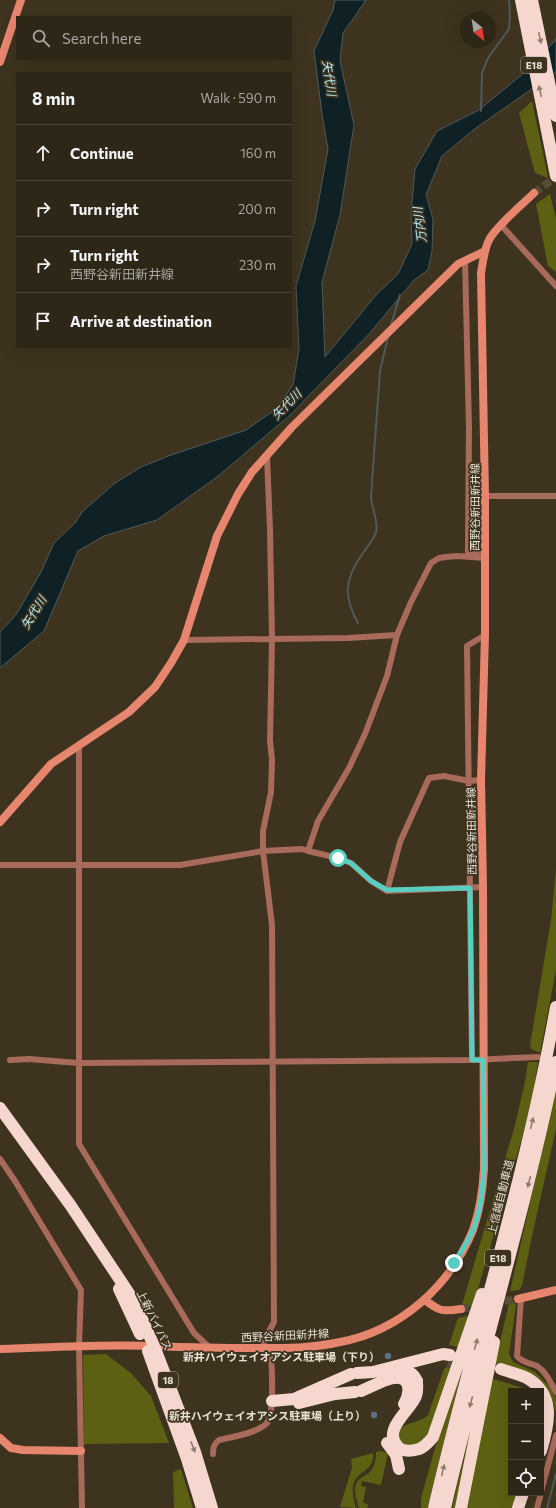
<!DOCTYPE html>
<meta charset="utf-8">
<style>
:root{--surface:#2e2616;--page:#3a3223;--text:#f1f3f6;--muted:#a7a5a1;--line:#494335}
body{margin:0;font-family:Commissioner,"Noto Sans JP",sans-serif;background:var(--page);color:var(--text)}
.controls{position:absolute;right:12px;bottom:12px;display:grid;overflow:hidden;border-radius:0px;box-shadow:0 4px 16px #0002}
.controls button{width:36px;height:36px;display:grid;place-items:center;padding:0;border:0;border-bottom:1px solid var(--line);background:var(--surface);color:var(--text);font:20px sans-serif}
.compass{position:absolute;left:460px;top:12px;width:36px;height:36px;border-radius:50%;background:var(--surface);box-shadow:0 4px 16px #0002;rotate:150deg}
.stop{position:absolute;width:12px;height:12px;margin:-9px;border:3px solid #58cec1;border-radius:50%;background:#fff}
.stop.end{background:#58cec1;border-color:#fff;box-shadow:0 1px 4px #0008}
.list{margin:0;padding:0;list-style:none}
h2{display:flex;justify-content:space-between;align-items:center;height:52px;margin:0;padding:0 16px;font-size:17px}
h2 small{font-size:13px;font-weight:400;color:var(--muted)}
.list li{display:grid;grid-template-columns:26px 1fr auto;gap:12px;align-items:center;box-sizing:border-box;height:56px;padding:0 16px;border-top:1px solid var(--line)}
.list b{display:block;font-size:15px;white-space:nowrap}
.list p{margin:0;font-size:13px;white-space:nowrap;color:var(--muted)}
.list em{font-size:13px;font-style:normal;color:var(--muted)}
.icon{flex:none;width:22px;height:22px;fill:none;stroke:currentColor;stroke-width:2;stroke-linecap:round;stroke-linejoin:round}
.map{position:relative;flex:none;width:556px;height:1508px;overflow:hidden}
.search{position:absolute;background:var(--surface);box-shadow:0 4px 16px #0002;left:16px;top:16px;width:276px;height:44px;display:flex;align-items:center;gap:10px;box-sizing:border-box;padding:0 14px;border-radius:0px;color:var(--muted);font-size:15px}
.panel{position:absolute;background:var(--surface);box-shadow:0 4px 16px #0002;left:16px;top:72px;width:276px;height:276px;border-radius:0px}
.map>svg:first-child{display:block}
.green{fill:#5d5f13}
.water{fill:#102126;stroke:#505a5a}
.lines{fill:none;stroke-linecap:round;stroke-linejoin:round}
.stream{stroke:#505a5a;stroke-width:2}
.secondary-tunnel{stroke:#574d39;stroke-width:8;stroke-dasharray:8 4;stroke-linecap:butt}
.highway-tunnel{stroke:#574d39;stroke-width:12;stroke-dasharray:12 6;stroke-linecap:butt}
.street{stroke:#a76a5b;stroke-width:6}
.secondary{stroke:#e7866f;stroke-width:8}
.highway{stroke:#f6d7cf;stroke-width:12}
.highway-bridge{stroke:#f6d7cf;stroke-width:12}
.oneway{fill:#917d6e}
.route{stroke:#58cec1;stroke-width:5}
.service-dot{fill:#5c6f8a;stroke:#3e331e;stroke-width:1.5}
.labels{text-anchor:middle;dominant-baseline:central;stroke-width:3.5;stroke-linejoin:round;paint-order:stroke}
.shield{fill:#3e331e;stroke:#b4ab9c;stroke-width:1}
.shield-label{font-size:10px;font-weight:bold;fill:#e6dfd2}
.street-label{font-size:11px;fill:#e6dfd2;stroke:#3e331e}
.poi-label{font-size:11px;font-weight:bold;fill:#e6dfd2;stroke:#3e331e;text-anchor:end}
.water-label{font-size:12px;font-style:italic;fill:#b3ebfc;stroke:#3e331e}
</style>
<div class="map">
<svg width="556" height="1508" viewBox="0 0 556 1508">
<rect width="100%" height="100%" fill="#3e331e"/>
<path class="green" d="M 532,101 L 548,177 L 548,178 L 535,173 L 519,113 Z
M 550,194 L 556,219 L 556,272 L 548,266 L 536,204 Z
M 556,869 L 556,970 L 540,1053 L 531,1049 L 530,1045 L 551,920 Z
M 528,1062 L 538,1062 L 534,1088 L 524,1131 L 473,1306 L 461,1308 L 514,1129 L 525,1082 Z
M 556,1089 L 556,1129 L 532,1236 L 522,1286 L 519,1290 L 510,1291 Z
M 514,1302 L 516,1305 L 509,1354 L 513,1362 L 535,1372 L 550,1387 L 556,1399 L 556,1413 C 551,1382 522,1371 495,1363 L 509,1303 Z
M 467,1316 L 470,1317 L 458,1347 L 449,1345 L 458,1318 Z
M 106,1354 L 132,1374 L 151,1396 L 169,1443 L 84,1444 L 83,1355 Z
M 463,1366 L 428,1508 L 421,1508 L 421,1498 L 438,1437 Z
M 447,1367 L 452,1368 L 430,1431 L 424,1441 L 410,1448 L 400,1442 L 398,1432 C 403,1422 418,1424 428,1415 L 444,1369 Z
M 493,1379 L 523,1388 L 526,1391 L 511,1391 L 511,1493 L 518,1493 L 514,1508 L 466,1508 L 489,1385 Z
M 482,1383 L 457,1508 L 452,1508 L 455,1495 Z
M 380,1451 L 388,1453 L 381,1485 L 362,1481 L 361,1486 L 366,1487 L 363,1503 L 368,1504 L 367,1508 L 359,1508 C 357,1502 355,1495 355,1489 C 356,1479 362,1478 369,1473 C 375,1467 376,1460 376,1452 Z
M 373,1453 C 375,1472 355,1471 353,1486 C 352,1493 354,1501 356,1508 L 340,1507 L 352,1468 L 351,1459 Z
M 181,1469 L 193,1508 L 174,1508 L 173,1472 Z"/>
<path class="water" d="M 335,0 L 366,0 L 343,33 L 340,61 L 354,125 L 340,215 L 322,282 L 325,357 L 376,295 L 398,274 L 412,244 L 411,214 L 415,169 L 437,131 L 479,110 L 525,72 L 554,42 L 556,38 L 556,72 L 476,128 L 442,156 L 426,195 L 433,219 L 432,251 L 428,270 L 414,280 L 369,334 L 289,416 L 217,477 L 157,520 L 104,536 L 78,551 L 44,631 L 0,668 L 0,632 L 16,615 L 41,572 L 54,543 L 76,522 L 82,512 L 115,483 L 141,467 L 171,455 L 246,430 L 276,409 L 293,385 L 299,349 L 296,286 L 315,221 L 328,149 L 322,114 L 314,51 L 333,10 Z"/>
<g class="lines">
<path class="stream" d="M 481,111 L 482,73 L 488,58 L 509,29 L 510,15 L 509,0
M 391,325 L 400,295
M 358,623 C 344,598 344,580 361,556 C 366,548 373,541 376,532 C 379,521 371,507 371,496 L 380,371 L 388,337
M 547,1508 L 556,1474"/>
<path class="secondary-tunnel" d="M 534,193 L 556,177
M 493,1303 L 518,1299
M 461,1309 L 482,1305"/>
<path class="highway-tunnel" d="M 448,1361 L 499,1375"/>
<path class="street" d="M 501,225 L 556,286
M 465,260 L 469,428 L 468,552 L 485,551
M 469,496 L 556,496
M 184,640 L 348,638 L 397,635
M 79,745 L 79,1144 L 194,1333 L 210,1348
M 308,851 L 338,858 L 351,863 L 371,881 L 387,891 L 483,887
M 0,865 L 180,865 L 263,851 L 302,849 L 308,851 L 318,821 L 349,768 L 365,734 L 387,676 L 397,635 L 411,602 L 431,563 L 439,558 L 446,557 L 457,556 L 485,558
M 387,891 L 400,842 L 429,778 L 444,776 L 469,781 L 481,780
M 10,1060 L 29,1059 L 78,1063 L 472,1060 L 538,1057
M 472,1060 L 467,646 L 485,635
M 0,1159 L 15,1181 L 81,1290 L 79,1347 L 82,1508
M 521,1298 L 517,1356 C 524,1364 529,1362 537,1366 C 546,1371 551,1384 556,1392
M 263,1348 L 266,1337 L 274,1322 L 272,925 L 263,851 L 263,831 L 271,792 L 272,760 L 270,741 L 272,640 L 270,529 L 267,456
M 213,1454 C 213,1447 214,1444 219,1440 C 232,1437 257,1433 266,1424 C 276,1415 271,1364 271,1348
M 541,1492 L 556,1435
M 537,1508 L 541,1493"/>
<path class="secondary" d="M 0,62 L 21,0
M 0,822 L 51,764 L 129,712 L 155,687 L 171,663 L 184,640 L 217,536 L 238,494 L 252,472 L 292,427 L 458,264 L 485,251
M 518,1299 L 556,1290
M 425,1300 C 439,1311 442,1312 461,1309
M 0,1349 C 49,1348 99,1344 148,1346 C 181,1347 214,1348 247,1348 C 278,1348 310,1349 340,1342 C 400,1331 450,1286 473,1230 C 480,1210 483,1188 484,1168 L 483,887 L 481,780 L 485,635 L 485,496 L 481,273 C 483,262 484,250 489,240 C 495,227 523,204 534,193
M 0,1438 L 11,1448 L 23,1450 L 81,1451"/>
<path class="highway" d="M 521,0 L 556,176
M 532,0 L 556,116
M 0,1108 L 71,1206 L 134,1301 L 154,1346 L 195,1452 L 212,1508
M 119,1289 L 140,1334
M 148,1351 L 187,1459 L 202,1508
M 501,1369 C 509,1372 519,1374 527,1378 C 556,1395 549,1424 541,1451
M 357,1373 L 373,1372 L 443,1354 L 450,1355
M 383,1381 C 387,1380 391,1378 395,1378 C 412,1376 410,1395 404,1404
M 417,1381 C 417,1386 418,1391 416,1396 C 411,1410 381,1430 398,1447 C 403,1452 412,1451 419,1449 C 425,1447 429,1442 433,1437 L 482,1294
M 361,1391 L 390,1378
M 272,1401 L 294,1399 L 351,1374
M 299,1403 L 335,1394 L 355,1392
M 387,1443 L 396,1455 L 399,1469
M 434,1508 C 473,1341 526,1176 556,1007
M 445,1508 C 480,1359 525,1212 556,1062
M 461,1508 L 494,1342
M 518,1508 L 523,1493"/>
<path class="highway-bridge" d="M 402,1370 C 409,1371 414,1374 417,1381"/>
</g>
<defs><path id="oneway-solid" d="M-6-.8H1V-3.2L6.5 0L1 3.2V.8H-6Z"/></defs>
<g class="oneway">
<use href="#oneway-solid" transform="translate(540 38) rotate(78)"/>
<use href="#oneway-solid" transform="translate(540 91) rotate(-102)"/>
<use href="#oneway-solid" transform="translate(532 1123) rotate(-76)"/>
<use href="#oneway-solid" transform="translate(529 1182) rotate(104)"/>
<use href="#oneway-solid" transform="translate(476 1344) rotate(-75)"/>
<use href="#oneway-solid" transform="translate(471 1402) rotate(105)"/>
<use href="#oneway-solid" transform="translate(193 1447) rotate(69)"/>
<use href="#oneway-solid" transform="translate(443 1470) rotate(-77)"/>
</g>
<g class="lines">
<path class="route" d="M 338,858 L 351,863 L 371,881 L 387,890 L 470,888 L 472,1060 L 483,1060 L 484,1168 C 483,1188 481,1210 473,1230 C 468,1242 461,1252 454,1263"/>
</g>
<g class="service-dot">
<circle cx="388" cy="1356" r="4"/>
<circle cx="374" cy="1415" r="4"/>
</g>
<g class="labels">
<g class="shield">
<rect x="521" y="57" width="26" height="16" rx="3"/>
<rect x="485" y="1250" width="26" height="16" rx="3"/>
<rect x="158" y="1372" width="20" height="16" rx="3"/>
</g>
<g class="shield-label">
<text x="534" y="65">E18</text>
<text x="498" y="1258">E18</text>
<text x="168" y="1380">18</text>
</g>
<g class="street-label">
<text transform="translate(474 507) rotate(-90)">西野谷新田新井線</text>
<text transform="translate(471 831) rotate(-91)">西野谷新田新井線</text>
<text transform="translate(500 1197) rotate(-76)">上信越自動車道</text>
<text transform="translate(155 1320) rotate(64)">上新バイパス</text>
<text transform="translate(285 1335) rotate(-3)">西野谷新田新井線</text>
</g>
<g class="poi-label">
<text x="380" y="1356">新井ハイウェイオアシス駐車場（下り）</text>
<text x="366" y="1415">新井ハイウェイオアシス駐車場（上り）</text>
</g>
<g class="water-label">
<text transform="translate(330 78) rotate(82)">矢代川</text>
<text transform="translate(419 225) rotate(-97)">万内川</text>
<text transform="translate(286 404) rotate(-45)">矢代川</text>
<text transform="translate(33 612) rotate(-58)">矢代川</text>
</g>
</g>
</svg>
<div class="controls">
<button>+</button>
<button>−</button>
<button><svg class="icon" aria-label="locate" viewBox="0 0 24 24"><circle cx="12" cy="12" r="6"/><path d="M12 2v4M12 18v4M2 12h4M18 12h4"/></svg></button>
</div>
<svg class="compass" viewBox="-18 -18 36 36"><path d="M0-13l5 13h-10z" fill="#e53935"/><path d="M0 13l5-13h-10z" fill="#a7a5a1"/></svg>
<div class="stop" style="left:338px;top:858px"></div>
<div class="stop end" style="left:454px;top:1263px"></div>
<div class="search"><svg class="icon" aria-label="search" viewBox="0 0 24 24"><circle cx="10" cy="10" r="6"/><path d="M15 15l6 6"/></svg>Search here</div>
<section class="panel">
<h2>8 min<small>Walk · 590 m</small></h2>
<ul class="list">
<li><svg class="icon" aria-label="ahead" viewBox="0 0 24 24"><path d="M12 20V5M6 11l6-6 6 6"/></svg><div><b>Continue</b></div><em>160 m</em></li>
<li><svg class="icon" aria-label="right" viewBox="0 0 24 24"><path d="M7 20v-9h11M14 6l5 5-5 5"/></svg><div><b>Turn right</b></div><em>200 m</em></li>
<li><svg class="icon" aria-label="right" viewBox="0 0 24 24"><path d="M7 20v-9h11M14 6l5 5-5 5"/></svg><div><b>Turn right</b><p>西野谷新田新井線</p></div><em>230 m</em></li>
<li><svg class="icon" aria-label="arrive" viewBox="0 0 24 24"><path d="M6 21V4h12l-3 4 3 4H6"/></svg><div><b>Arrive at destination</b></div></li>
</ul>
</section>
</div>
